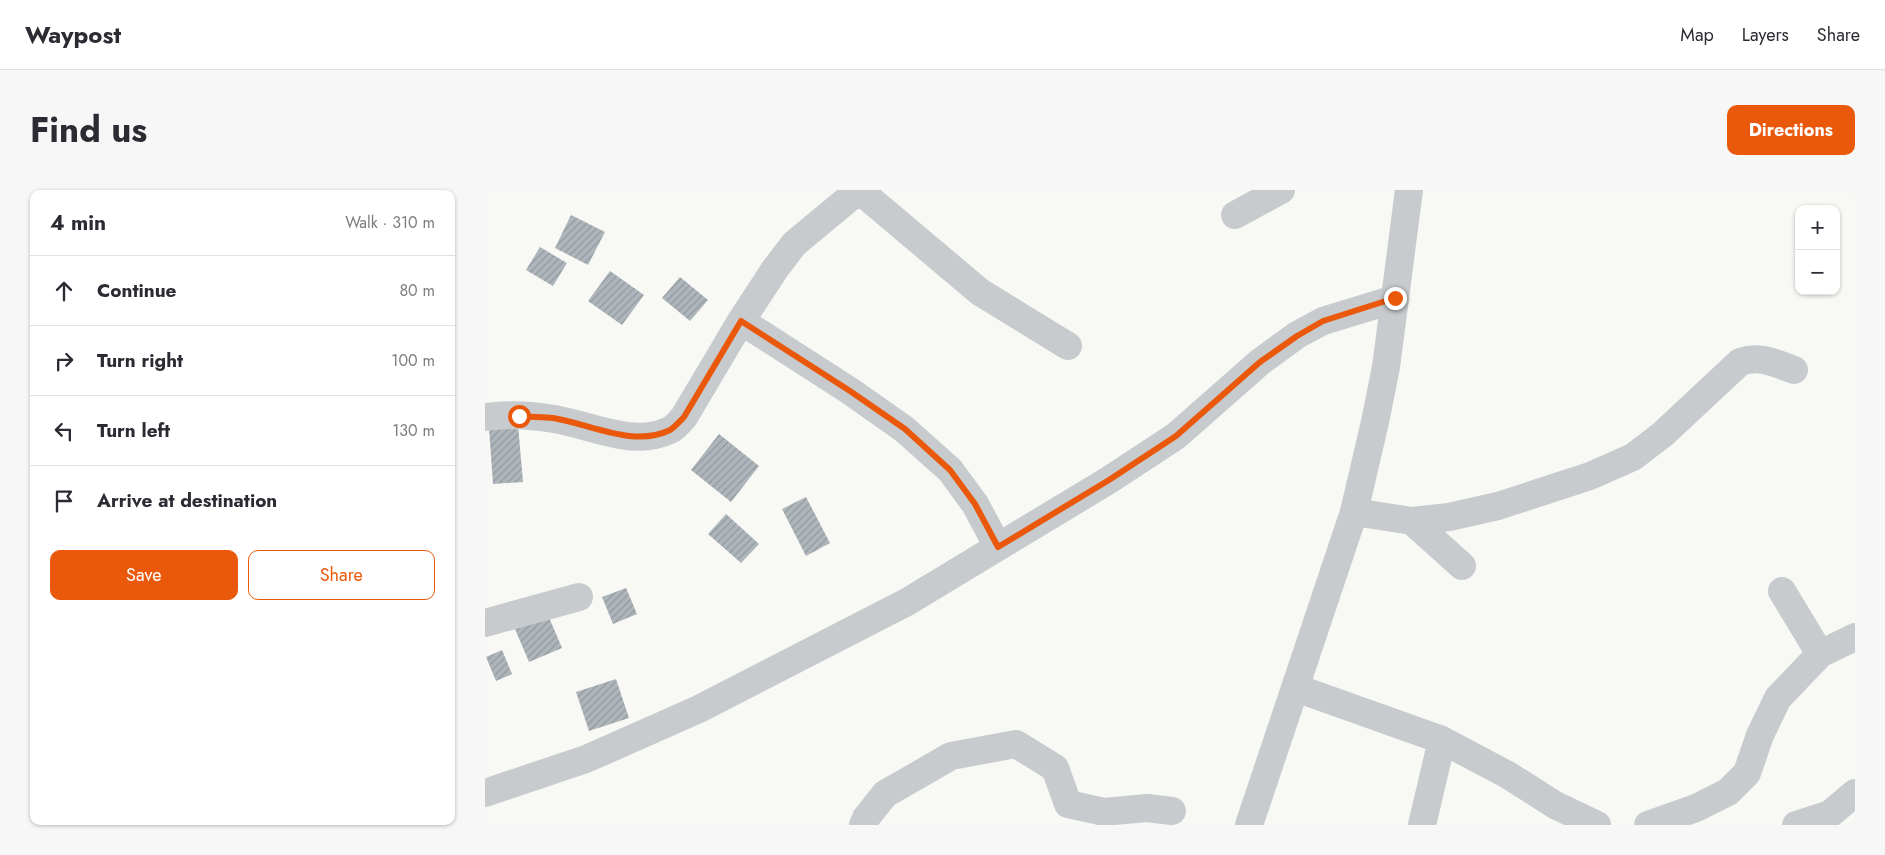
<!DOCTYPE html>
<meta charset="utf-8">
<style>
:root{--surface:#fff;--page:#f7f7f7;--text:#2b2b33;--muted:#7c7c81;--line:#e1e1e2;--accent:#ea580c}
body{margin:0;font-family:Jost,sans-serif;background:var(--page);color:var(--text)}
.controls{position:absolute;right:15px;top:15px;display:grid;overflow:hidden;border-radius:10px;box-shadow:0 1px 4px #0004}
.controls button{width:45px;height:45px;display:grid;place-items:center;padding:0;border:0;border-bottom:1px solid var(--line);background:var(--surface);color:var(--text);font:25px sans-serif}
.stop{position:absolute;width:15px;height:15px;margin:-11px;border:4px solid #ea580c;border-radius:50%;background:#fff}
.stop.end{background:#ea580c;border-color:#fff;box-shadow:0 1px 5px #0008}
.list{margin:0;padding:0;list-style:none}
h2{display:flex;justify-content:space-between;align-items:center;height:65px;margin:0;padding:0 20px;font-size:21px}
h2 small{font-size:16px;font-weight:400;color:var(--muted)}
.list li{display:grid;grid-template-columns:32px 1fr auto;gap:15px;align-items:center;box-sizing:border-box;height:70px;padding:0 20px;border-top:1px solid var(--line)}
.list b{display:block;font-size:19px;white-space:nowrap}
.list em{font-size:16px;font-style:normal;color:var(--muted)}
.actions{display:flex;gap:10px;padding:15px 20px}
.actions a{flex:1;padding:11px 0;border:1px solid var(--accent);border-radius:10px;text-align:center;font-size:18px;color:var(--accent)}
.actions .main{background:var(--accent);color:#fff}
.icon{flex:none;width:28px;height:28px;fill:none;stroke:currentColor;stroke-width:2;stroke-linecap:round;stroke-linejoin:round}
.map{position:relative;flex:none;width:1370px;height:635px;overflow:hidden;border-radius:10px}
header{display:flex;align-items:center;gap:30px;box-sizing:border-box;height:70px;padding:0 25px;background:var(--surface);border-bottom:1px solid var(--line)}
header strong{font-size:24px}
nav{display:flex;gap:28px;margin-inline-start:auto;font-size:18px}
.intro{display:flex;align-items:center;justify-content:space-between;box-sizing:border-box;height:120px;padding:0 30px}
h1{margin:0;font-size:35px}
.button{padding:12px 22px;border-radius:10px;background:var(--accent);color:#fff;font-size:18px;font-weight:700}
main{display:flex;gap:30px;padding:0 30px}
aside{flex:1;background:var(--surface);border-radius:10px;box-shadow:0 1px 4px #0004}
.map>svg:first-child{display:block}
.building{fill:url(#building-hatch)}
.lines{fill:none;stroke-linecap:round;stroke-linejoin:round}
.minor{stroke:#c7cbce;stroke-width:28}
.tertiary{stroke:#c7cbce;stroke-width:28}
.route{stroke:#ea580c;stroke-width:6}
</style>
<header>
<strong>Waypost</strong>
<nav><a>Map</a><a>Layers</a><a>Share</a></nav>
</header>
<div class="intro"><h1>Find us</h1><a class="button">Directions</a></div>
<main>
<aside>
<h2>4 min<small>Walk · 310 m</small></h2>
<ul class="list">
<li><svg class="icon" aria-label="ahead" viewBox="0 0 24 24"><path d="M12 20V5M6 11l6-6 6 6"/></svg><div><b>Continue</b></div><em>80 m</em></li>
<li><svg class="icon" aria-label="right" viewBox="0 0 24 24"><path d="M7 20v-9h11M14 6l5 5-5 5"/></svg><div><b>Turn right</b></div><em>100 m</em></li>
<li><svg class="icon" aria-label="left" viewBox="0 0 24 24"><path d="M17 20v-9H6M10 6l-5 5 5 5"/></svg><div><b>Turn left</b></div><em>130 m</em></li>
<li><svg class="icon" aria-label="arrive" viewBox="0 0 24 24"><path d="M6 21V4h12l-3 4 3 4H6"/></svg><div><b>Arrive at destination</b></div></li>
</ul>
<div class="actions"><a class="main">Save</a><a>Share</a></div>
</aside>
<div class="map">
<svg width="1370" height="635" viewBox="0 0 1370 635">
<defs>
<pattern id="building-hatch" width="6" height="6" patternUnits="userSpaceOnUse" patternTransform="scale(1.25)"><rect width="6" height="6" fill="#aeb6bc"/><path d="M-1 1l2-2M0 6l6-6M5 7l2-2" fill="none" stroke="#91999e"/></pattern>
</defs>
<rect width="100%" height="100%" fill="#f8f8f4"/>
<path class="building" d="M 86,25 L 120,42 L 103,75 L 70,58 Z
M 55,57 L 82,73 L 68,96 L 41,80 Z
M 125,81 L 159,105 L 137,135 L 103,111 Z
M 195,87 L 223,110 L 205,131 L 177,108 Z
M 33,235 L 38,292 L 8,294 L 4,238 Z
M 234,244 L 274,276 L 246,312 L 206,280 Z
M 321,307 L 345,353 L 321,366 L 297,319 Z
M 241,324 L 274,354 L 256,373 L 223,344 Z
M 141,398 L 152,424 L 128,434 L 117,407 Z
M 63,425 L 77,458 L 44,472 L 30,439 Z
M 17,460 L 27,484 L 11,491 L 1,467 Z
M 131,489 L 144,528 L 104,541 L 91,502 Z"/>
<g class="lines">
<path class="minor" d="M 374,0 L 495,102 L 583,156
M 750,25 L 796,0
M 256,131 L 365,201 L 419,239 L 465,280 L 490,314 L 513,357
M 0,227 C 22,224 47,225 69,229 C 106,235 148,258 185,240 C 191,237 195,231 199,227 L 256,131 L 290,79 L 309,54 L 374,0
M 869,322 L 927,331 L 964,327 L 1013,316 L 1105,286 L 1148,267 L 1178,244 L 1255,172 C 1276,165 1289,173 1309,180
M 927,331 L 977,376
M 1297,401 L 1335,464
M 0,433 L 94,407
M 811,498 L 957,550 L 1023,585 L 1070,615 L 1112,635
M 0,603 L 101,569 L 214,519 L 422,412 L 624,290 L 691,246 L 775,172 L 812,145 L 838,131 L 910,109
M 378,635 L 381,628 L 400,604 L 466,566 L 531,554 L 570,578 L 583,614 L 619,622 L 662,618 L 687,621
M 937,635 L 957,550
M 1163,635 L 1211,618 L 1243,602 L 1262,583 L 1275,545 L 1293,508 L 1335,464 L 1370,447
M 1311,635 L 1345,624 L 1370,603"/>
<path class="tertiary" d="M 764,635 L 869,322 L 890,232 L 901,177 L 924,0"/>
</g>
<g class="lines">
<path class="route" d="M 34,226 C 45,227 57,227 68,228 C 106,234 148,258 185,240 C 190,237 195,231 199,227 L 256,131 L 365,201 L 420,239 L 465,280 L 490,314 L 513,357 L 624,290 L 691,246 L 775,172 L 812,146 L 838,131 L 910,108"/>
</g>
</svg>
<div class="controls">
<button>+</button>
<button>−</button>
</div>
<div class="stop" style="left:34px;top:226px"></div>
<div class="stop end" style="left:910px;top:108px"></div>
</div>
</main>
